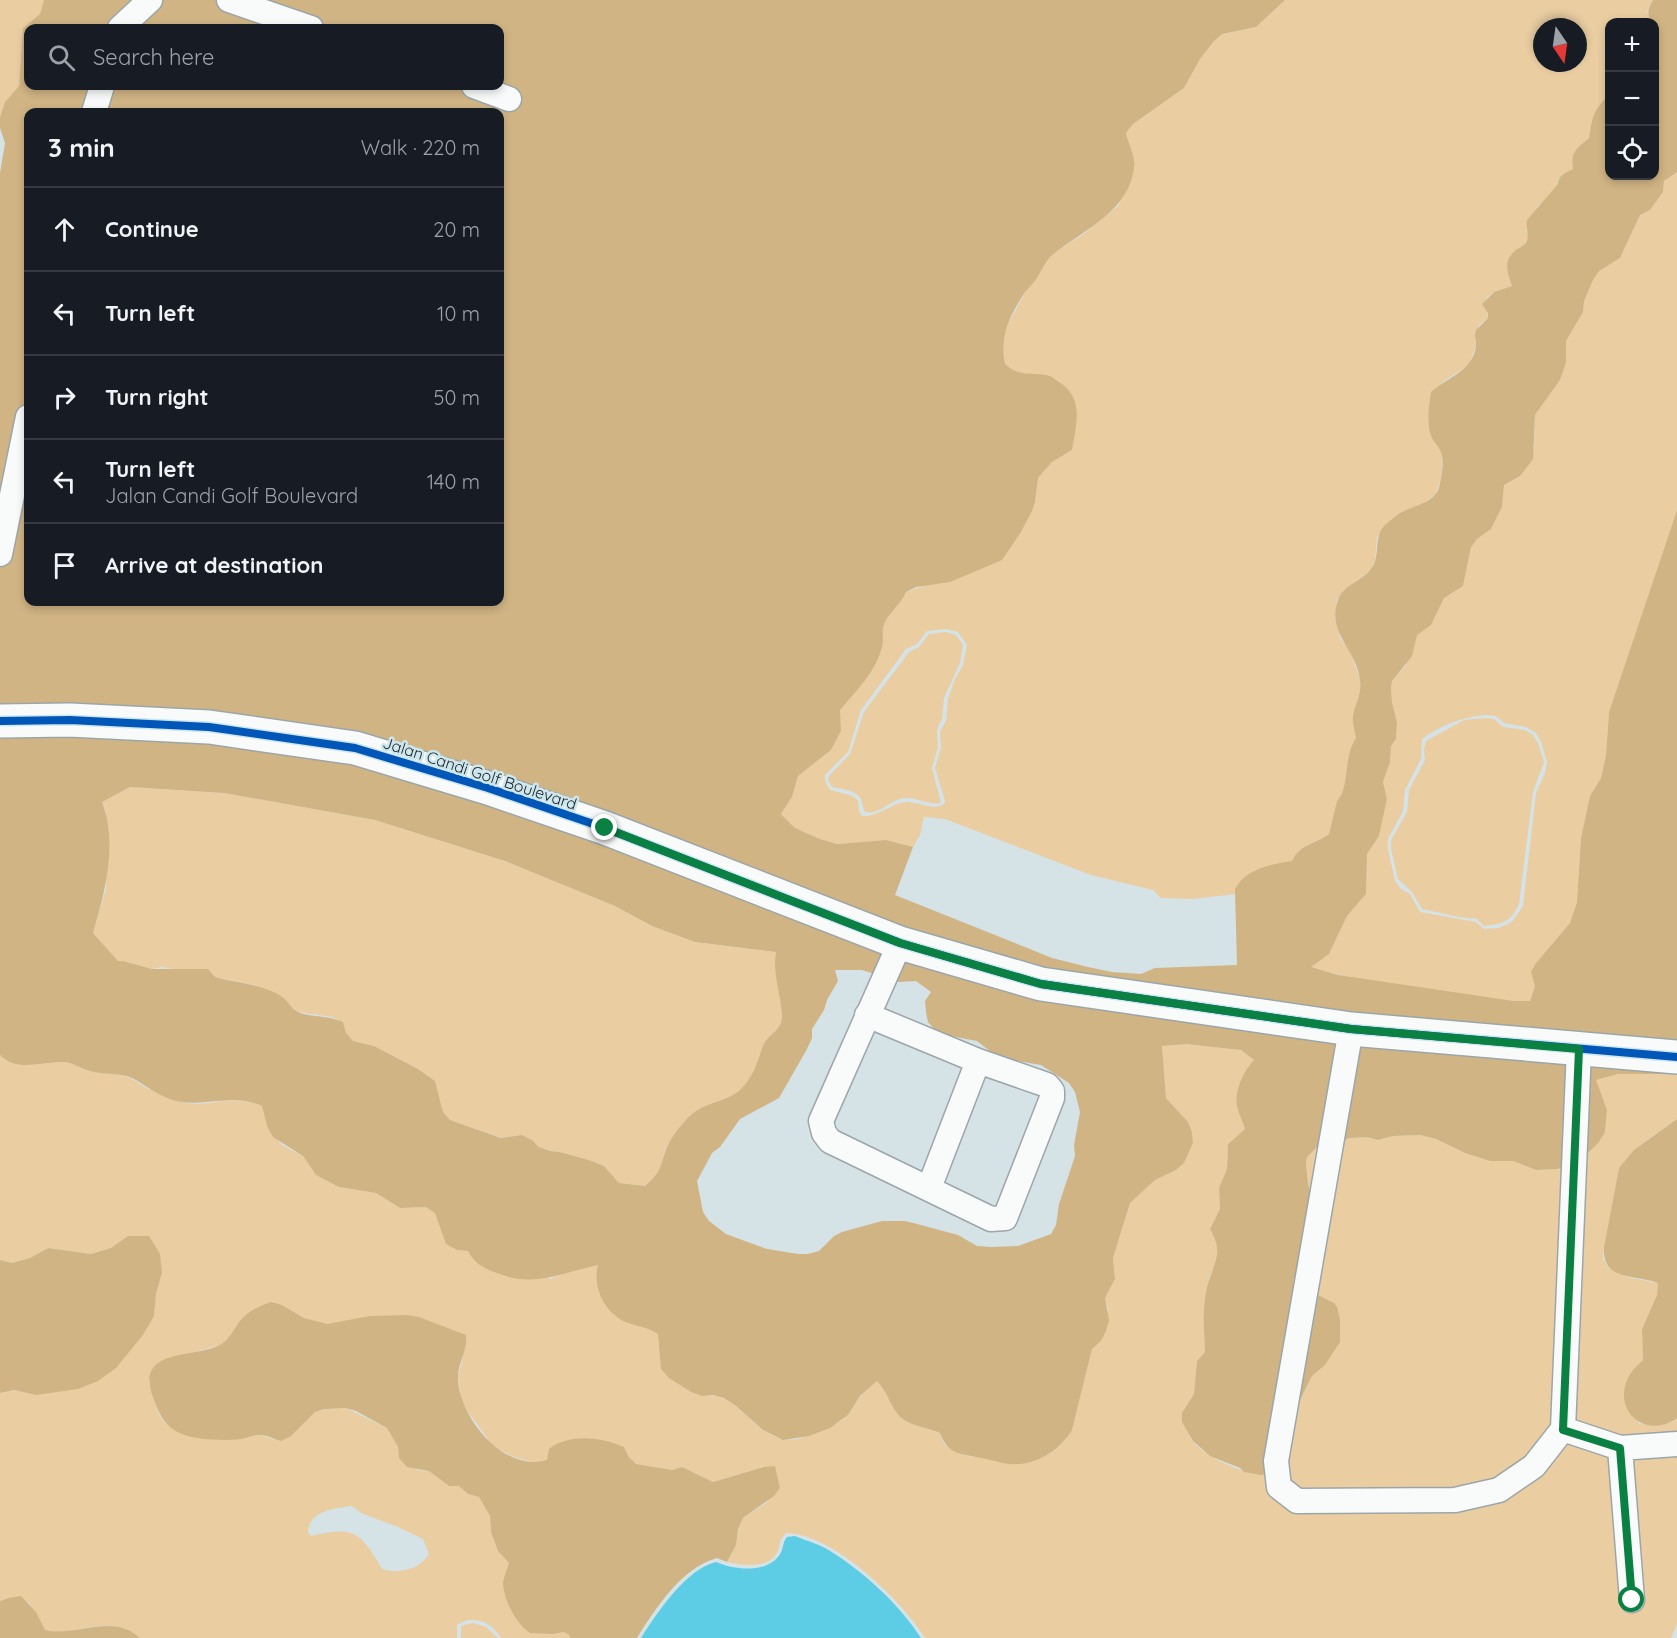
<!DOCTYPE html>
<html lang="en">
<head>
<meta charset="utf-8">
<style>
  :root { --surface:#171b24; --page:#242831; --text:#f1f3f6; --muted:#9ea1a6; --line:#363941 }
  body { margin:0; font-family:Quicksand,sans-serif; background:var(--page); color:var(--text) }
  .controls { position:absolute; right:18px; top:18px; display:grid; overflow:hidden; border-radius:12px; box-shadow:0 3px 9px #0003 }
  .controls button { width:54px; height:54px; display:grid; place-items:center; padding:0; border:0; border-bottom:2px solid var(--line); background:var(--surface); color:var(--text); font:30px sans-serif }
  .compass { position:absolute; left:1533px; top:18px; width:54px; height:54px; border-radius:50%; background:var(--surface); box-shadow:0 3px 9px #0003; rotate:167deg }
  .stop { position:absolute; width:18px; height:18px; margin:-14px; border:4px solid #0b8043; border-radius:50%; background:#fff }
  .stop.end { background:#0b8043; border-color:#fff; box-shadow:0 2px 6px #0008 }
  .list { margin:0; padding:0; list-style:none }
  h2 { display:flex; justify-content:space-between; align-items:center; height:78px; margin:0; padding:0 24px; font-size:26px }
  h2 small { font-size:20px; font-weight:400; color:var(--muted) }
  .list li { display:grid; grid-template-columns:39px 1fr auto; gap:18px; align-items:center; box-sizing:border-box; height:84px; padding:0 24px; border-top:2px solid var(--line) }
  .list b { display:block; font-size:22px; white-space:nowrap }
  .list p { margin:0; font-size:20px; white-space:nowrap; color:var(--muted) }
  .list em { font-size:20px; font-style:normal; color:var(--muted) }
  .icon { flex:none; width:33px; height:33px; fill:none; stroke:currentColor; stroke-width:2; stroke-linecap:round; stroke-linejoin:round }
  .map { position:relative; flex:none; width:1677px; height:1638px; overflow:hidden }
  .search { position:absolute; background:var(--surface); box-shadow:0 3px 9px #0003; left:24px; top:24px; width:480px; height:66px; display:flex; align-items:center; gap:15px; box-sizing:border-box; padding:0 21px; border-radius:12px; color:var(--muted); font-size:22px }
  .panel { position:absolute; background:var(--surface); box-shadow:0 3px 9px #0003; left:24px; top:108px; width:480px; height:498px; border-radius:12px }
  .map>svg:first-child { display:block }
  .green { fill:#eacea2; fill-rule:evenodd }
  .forest { fill:#d0b484; fill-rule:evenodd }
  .water { fill:#5dcce5 }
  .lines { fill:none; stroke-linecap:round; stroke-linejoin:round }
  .service-casing { stroke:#9ca6a9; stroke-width:27 }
  .minor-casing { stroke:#9ca6a9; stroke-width:36 }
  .service { stroke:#f9fbfb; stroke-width:24 }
  .minor { stroke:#f9fbfb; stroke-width:33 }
  .cycleway-casing { stroke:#cee6ed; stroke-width:11 }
  .cycleway { stroke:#0057b8; stroke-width:8 }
  .route { stroke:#0b8043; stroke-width:8 }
  .labels { text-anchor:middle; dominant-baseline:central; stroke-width:5; stroke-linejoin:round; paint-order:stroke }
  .street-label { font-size:16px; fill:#212a2c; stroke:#cee6ed }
</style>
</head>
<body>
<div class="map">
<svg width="1677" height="1638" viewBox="0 0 1677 1638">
  <rect width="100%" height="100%" fill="#d5e2e6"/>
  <!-- green -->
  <path class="green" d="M0,0H44L40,14L23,28L19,86L5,102L0,117Z
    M1285,0H1653L1647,11L1652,22H1610L1609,95C1592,112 1593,115 1589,138C1576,149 1570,152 1573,170L1558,179V184L1543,203L1538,206L1526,230L1529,236L1525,244L1520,247L1508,276L1512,286L1494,292L1486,298L1488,318L1479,325L1475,340L1476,345L1469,365L1444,381L1430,397L1431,436L1443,454L1441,478L1436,494L1419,507L1401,512L1377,537L1375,560L1371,570L1343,591L1337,600L1335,617L1340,638L1350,651L1360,679V698L1353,719L1356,738C1343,756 1350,788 1337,801L1329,834C1313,845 1301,843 1292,861C1276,864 1234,873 1236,894L1193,899L1161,898L1153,890L1091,875L945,819L924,817L920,835L913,847L886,840L837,844L820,839L795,828L781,814L792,797L798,776L831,750L841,731L839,710C856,691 876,672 882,647C884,640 882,634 883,628C886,614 901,605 906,592L929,584L1035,502L1038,478L1052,462L1072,450L1051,377L1014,372L1005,364L1002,353L1004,331L1027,289L1036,279L1046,261L1054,253L1085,233L1119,205L1133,156L1128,145L1126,133L1133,124L1184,88L1200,59L1214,41L1222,34L1256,27ZM1542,27H1578V63H1542ZM946,629L958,632L967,645L963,665L955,679L948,699L946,721L940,731L941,747L935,768L945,801L944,804C933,811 920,802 907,802C893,802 880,817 862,816L859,811L858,800L850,795L830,790L825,781V775L848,752L861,710L906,649L917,644L927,631Z
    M1677,172V510L1609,712L1606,755L1601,778L1590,796L1581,838L1577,902L1570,923L1536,963L1535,986L1530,1001H1514C1446,991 1376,987 1310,967L1329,954L1347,916L1366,894L1367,854L1379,836L1387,799L1383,782L1390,762L1391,746L1396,739L1397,723L1392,702L1391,688L1392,681L1405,666L1417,635L1431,624L1444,598L1463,586L1471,547L1477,539L1491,529L1502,507L1504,485L1520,476L1534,448L1535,415L1560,380L1566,363V341L1583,312L1584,301L1593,280L1599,270L1620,258L1640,215L1650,210L1663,192L1664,181ZM1486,715L1496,716L1504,723L1526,727L1536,733L1541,742L1547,762L1545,773L1536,793L1523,906L1512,922L1499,928L1484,929L1476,922L1420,912L1410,894L1401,889L1395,881L1388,849V839L1403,811L1405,790L1421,759L1422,739C1441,725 1462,717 1486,715Z
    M946,632L956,635L963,645L960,663L944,698L942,720L939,724L937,731L938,747L932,768L941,803C928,805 918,798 907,798C891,798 881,815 865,812C862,807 863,802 860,798C856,790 840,789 832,787L828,780L829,776L850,754L864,712L909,652L919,647L929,634Z
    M1485,718L1494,719L1503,727L1525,730L1533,735L1538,743L1544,762L1533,792L1519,904C1510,923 1504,923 1484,926L1477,919L1459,917L1422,909L1412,892L1398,879L1391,849V840L1407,812L1409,790L1425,760L1424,749L1426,741L1464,720Z
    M130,787L224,793L375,820L505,861L615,906L652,926L695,942L776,952C772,974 781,994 782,1016C782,1029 772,1032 765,1042C761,1048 760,1056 758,1063C754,1072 747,1083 740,1090C724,1104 703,1100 685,1121C680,1126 675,1133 671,1139C660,1159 665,1170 645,1186L619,1183L604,1166L592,1161L560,1152L550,1151L539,1147L532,1140L522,1135L502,1138L450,1120L443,1112L435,1081L418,1069L374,1046L353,1041L346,1033L343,1022L332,1017L298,1012L272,992L250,984L162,967L152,969L123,961L118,962L93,933L106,889V812L102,802Z
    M1186,1044L1241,1050L1254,1060L1237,1109L1242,1118L1245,1129L1228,1144L1227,1169L1219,1188L1220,1209L1210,1229L1215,1238L1218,1249L1217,1260L1209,1279L1205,1352L1197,1361L1194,1394L1182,1413C1185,1421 1188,1433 1192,1440C1203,1456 1242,1473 1260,1475L1293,1440L1297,1406L1312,1376L1325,1365L1297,1285L1293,1280L1298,1271L1317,1210L1308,1184L1306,1163L1307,1157L1318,1146L1351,1138L1367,1137L1378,1140L1393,1136L1420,1135L1436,1139L1465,1153L1490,1161H1513L1536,1170L1557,1169L1577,1164L1599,1142L1605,1132L1607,1110L1595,1080L1618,1074H1677V1119L1642,1144L1619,1168L1604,1247L1603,1259L1609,1268L1627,1277L1658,1283L1657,1295L1642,1329L1643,1360L1629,1376L1638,1423C1653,1426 1664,1428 1677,1418V1624L1671,1638H925C902,1600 832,1533 786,1533C778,1542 781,1542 778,1551C769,1570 742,1565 727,1562L736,1545L739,1524L743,1518L766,1503L780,1488L775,1467H764L713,1482L682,1467L672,1470L636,1464L629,1457L624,1447L536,1463L514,1457L494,1447L465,1408L461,1398L458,1377L463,1356L348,1321L327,1324L316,1322L304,1318L282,1305L251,1312L242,1319L229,1338L221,1345L167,1359L157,1365L149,1384L159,1414L165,1423L193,1437L228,1439L259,1435L281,1441L299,1428L315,1412L324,1409L346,1408L387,1428L398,1447L399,1458L418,1470L429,1471L449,1486H459L468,1494L479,1497L490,1516L491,1532L498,1551L509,1563L503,1580L509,1606L517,1620L553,1634L564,1632L569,1635L570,1638H501C493,1622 472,1614 457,1625V1638H140C111,1611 71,1638 47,1631C39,1626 35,1611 29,1603L9,1598L0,1601V1393L14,1390L36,1395L154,1316L156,1294L162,1273L128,1236L111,1248L91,1254L48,1248L30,1258L12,1263L0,1260V1055C17,1073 43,1061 65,1062C74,1063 79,1068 87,1070C99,1075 114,1072 127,1077C135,1079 140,1085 147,1088C158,1093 170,1099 181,1102C210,1109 229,1092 262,1106L267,1126L282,1145L303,1156L316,1175L339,1187L376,1193L400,1208L426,1207L435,1212L439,1223L457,1250L468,1251L550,1279L572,1270L598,1265L627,1322L650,1328L658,1334C660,1351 670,1371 681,1384C693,1400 712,1391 727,1400C750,1414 766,1444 797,1439C814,1435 833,1428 847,1416C852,1411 855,1403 860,1397C865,1391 871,1386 877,1381C888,1392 892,1412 904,1420C915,1427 929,1428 940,1433L944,1444C950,1448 958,1453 965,1455C972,1457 980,1457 988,1459C1024,1468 1051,1463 1072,1430L1092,1349L1101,1341L1108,1309L1105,1298L1115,1279L1113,1258L1130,1203L1155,1180L1176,1170L1184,1163L1193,1143L1192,1132L1188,1122L1166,1098L1162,1046ZM352,1506L363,1514L398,1527L423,1539L429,1554C419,1570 399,1574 382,1569C360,1531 354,1526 311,1536L308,1532C309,1511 335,1508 352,1506Z
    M473,1623L486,1627L498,1638H461V1626Z"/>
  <!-- forest -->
  <path class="forest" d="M44,0H1285L1256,27L1222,34L1214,41L1200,59L1184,88L1133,124L1126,133C1128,144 1136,157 1134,168C1129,210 1086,229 1056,252C1046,259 1043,268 1037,278C1034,283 1029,287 1025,292C1010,315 999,336 1005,364C1020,378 1032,371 1050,376C1054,378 1058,382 1062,384C1084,400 1076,426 1072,450L1052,462L1038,478L1035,502L1032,511L1021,532L1002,560L950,582L916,587L906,592C901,605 886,614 883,628C882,634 884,640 882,647C876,672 856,691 840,710L841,731L831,750L798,776L792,797L781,814L795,828L820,839L837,844L886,840L913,847L895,895L1052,958L1088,967L1112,972L1141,974L1155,968L1237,965L1235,889C1245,869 1272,864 1292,861C1301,843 1314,845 1329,834L1337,801C1350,788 1343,756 1356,738C1355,731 1352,723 1353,716C1355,703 1362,696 1360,680C1357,650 1326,633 1338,600C1343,585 1362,581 1371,569C1381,557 1373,539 1384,526C1389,522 1396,515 1402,512C1413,506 1434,503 1439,488C1441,479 1445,460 1441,452C1438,445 1432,441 1430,433C1427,420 1429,404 1431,392C1448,377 1475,370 1476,344C1476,339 1474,336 1476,330L1488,318V313L1482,304L1494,292L1512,286C1508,275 1503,262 1513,253C1516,249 1522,247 1525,244C1531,237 1525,228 1527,220L1558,184C1558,175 1566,173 1573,169C1570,152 1576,149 1589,138C1593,115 1592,112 1609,95L1610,176H1654V22H1652C1646,13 1648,9 1653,0H1677V172L1664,181L1663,192L1650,210L1640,215L1620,258L1599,271L1593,280L1584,301L1583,312L1566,341V363L1560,380L1535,415L1533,459L1520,476L1504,485L1502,507L1491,529L1477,539L1471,547L1463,586L1444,598L1431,625L1417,635L1412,656L1392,681L1391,688L1392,702L1397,723L1396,739L1391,746L1390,762L1383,782L1387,799L1379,836L1367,854L1366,894L1347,916L1329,954L1311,967L1338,975L1514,1001H1530L1535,986L1531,972L1536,963L1570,923L1577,902L1581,838L1590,796L1601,778L1606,755L1609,712L1677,510V1074H1618L1596,1080L1607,1110L1605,1132L1599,1142L1577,1164L1557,1169L1536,1170L1513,1161H1490L1465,1153L1436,1139L1420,1135L1393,1136L1378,1140L1367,1137L1351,1138L1318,1146L1307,1157L1306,1163L1308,1184L1317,1210L1298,1271L1293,1280L1298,1285L1334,1303L1337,1307L1340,1319V1342L1325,1365L1312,1376L1297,1406L1293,1440L1287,1453L1270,1474L1260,1475L1244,1472L1240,1468L1210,1456L1193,1441L1182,1422V1413L1194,1394L1197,1361L1205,1352C1205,1338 1203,1324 1204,1310C1205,1300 1206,1287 1210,1278C1217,1257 1222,1250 1210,1229L1220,1209L1219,1188L1227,1169L1228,1144L1245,1129C1243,1121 1238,1113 1237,1106C1234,1091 1244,1070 1254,1060L1241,1050L1186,1044L1162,1046L1166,1098L1188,1122L1192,1132L1193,1143L1184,1163L1176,1170L1155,1180L1130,1203L1113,1258L1115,1279L1105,1298L1109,1320L1106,1331L1101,1341L1092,1349L1072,1430C1058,1452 1036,1466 1009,1464C999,1463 990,1459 981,1458C960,1453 949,1456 940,1433C929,1428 915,1427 904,1420C892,1412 888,1392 877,1381L860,1396L848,1415L830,1428L809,1436L783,1440L763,1430L736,1406L724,1398L713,1395L702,1396L691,1392L669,1378L661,1369L658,1334C648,1327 639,1327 628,1323C605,1314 592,1288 598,1265C560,1273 535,1288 497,1273C483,1268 475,1264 468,1251L457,1250L446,1244L435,1213L426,1207L400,1208L376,1193L339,1187L316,1175L303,1156L273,1137L267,1126L262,1106C233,1093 210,1106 181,1102C163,1099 151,1089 136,1080C121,1071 102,1076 87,1070C79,1068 74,1063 65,1062C43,1061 17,1073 0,1055V173L5,143L0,128V117L5,102L19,86L23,28L40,14ZM28,28H500V86H28ZM28,112H500V602H28ZM130,787L224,793L375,820L505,861L615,906L652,926L695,942L776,952C772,974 781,994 782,1016C782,1029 772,1032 765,1042C761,1048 760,1056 757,1063C754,1072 747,1083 740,1090C724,1104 703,1100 685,1121C680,1126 675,1133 671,1139C660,1159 665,1170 645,1186L619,1183L604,1166L592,1161L560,1152L550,1151L539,1147L532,1140L522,1135L501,1138L450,1120L443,1112L435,1081L418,1069L374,1046L353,1041L346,1033L343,1022C328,1015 312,1018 298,1012C290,1008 288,1000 281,996C262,984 236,983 215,977L208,969H152L123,961H118L93,933C105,892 118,844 102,802ZM835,970H862L899,982L916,981L931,992L925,1001L926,1012L928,1022L935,1030L945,1035L977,1041L995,1055L1005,1059L1041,1065L1069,1083L1075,1092L1080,1112L1074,1145L1075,1156L1059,1204L1056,1225L1051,1234L1018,1246L991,1247L977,1246L958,1235L917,1224L905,1221H882L842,1232L834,1236L819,1251L808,1254H798L767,1249L726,1234L709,1221L703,1212L697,1181L712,1153L720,1147L740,1119L779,1098L807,1049L812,1038V1029L824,1010L827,1000L838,981Z
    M1677,1119V1418C1647,1440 1612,1412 1628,1378C1631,1371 1638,1365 1643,1360L1642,1329L1657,1295L1658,1283C1635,1274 1602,1282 1604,1247L1619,1168L1634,1150Z
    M128,1236H149L160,1254L162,1273L156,1294L154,1316L143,1335L116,1368L98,1381L78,1389L36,1395L14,1390L0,1393V1260L12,1263L30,1258L48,1248L91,1254L111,1248Z
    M271,1302L282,1305L304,1318L327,1324L370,1316L407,1315L419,1317L466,1335C468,1351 457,1363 458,1380C460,1418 504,1473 547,1460L549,1449C569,1433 602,1437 624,1447L629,1457L636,1464L672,1470L682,1467L713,1482L764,1467L775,1466L780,1488L774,1496L743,1518L738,1529L736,1545L727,1562L717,1558C681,1568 656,1608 637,1638H570L569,1635L564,1632L553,1634L530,1633C516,1624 503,1599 503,1582C504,1576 507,1569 509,1563L498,1551L491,1532L490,1516L479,1497L468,1494L459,1486H449L429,1471L407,1467L399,1458L398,1447L387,1428L356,1411L346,1408L324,1409L315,1412L291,1436L281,1441C274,1439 267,1435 259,1435C253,1435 247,1438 241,1439C227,1441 195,1440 182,1434C166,1428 160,1416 154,1400C133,1347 192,1359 220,1345C229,1340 234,1329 240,1321C248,1311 260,1306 271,1302Z
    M21,1596L36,1612L45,1630C76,1638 112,1612 140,1638H0V1601L9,1598Z"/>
  <!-- water -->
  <path class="water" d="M795,1536C806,1541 820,1544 830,1551C864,1572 899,1604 921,1638H641C657,1613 686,1569 716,1562C734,1570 768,1574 780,1554C784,1548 782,1543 787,1537Z"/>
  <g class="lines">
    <defs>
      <path id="service" d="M229,0L311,28
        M120,28L150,0
        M474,86L509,99
        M94,112L102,86
        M0,554L28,417
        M867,1015L978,1061L1047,1085L1052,1091V1098L1005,1218L991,1219L830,1141L824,1133L821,1121L900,943
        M1351,1029L1276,1461L1279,1487L1297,1501L1455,1500L1499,1490L1534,1466L1563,1429L1579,1049
        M929,1188L978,1061
        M1563,1429L1620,1448L1677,1444
        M1620,1448L1632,1600"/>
      <path id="minor" d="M0,721L70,720L209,727L355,748L488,788L605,828L900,943L1041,984L1351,1029L1677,1057"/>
    </defs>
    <!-- service casing -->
    <use href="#service" class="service-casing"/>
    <!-- minor casing -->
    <use href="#minor" class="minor-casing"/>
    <!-- service -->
    <use href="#service" class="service"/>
    <!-- minor -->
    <use href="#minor" class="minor"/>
    <defs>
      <path id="cycleway" d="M0,721L70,720L209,727L355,748L488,788L605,828L900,943L1041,984L1351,1029L1677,1057"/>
    </defs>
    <!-- cycleway casing -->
    <use href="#cycleway" class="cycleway-casing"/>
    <!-- cycleway -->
    <use href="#cycleway" class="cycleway"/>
  </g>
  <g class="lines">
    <!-- route -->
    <path class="route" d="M605,828L900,943L1041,984L1351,1029L1579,1049L1563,1430L1620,1448L1632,1600"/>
  </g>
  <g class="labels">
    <!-- street labels -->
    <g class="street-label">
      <text transform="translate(480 773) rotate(18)">Jalan Candi Golf Boulevard</text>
    </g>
  </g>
</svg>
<div class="controls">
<button>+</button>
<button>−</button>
<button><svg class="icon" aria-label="locate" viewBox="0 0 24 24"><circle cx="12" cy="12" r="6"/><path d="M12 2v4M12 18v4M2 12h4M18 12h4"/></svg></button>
</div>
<svg class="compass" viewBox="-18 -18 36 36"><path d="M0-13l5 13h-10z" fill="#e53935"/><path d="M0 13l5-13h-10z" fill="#9ea1a6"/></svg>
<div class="stop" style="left:1632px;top:1600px"></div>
<div class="stop end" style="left:605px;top:828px"></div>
<div class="search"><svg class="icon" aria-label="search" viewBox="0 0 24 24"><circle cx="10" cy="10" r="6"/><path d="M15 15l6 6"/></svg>Search here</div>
<section class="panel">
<h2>3 min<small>Walk · 220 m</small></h2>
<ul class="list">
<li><svg class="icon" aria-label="ahead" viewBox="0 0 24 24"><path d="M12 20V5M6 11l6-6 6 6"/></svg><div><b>Continue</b></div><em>20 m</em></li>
<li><svg class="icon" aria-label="left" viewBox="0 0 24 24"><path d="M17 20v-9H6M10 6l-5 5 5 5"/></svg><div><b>Turn left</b></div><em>10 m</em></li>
<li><svg class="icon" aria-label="right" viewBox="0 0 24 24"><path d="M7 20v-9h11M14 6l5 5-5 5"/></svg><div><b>Turn right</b></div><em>50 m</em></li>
<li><svg class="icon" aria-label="left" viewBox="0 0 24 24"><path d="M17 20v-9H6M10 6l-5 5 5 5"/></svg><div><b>Turn left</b><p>Jalan Candi Golf Boulevard</p></div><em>140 m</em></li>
<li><svg class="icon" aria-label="arrive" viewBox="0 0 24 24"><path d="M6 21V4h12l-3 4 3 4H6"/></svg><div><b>Arrive at destination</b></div></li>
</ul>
</section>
</div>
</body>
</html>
